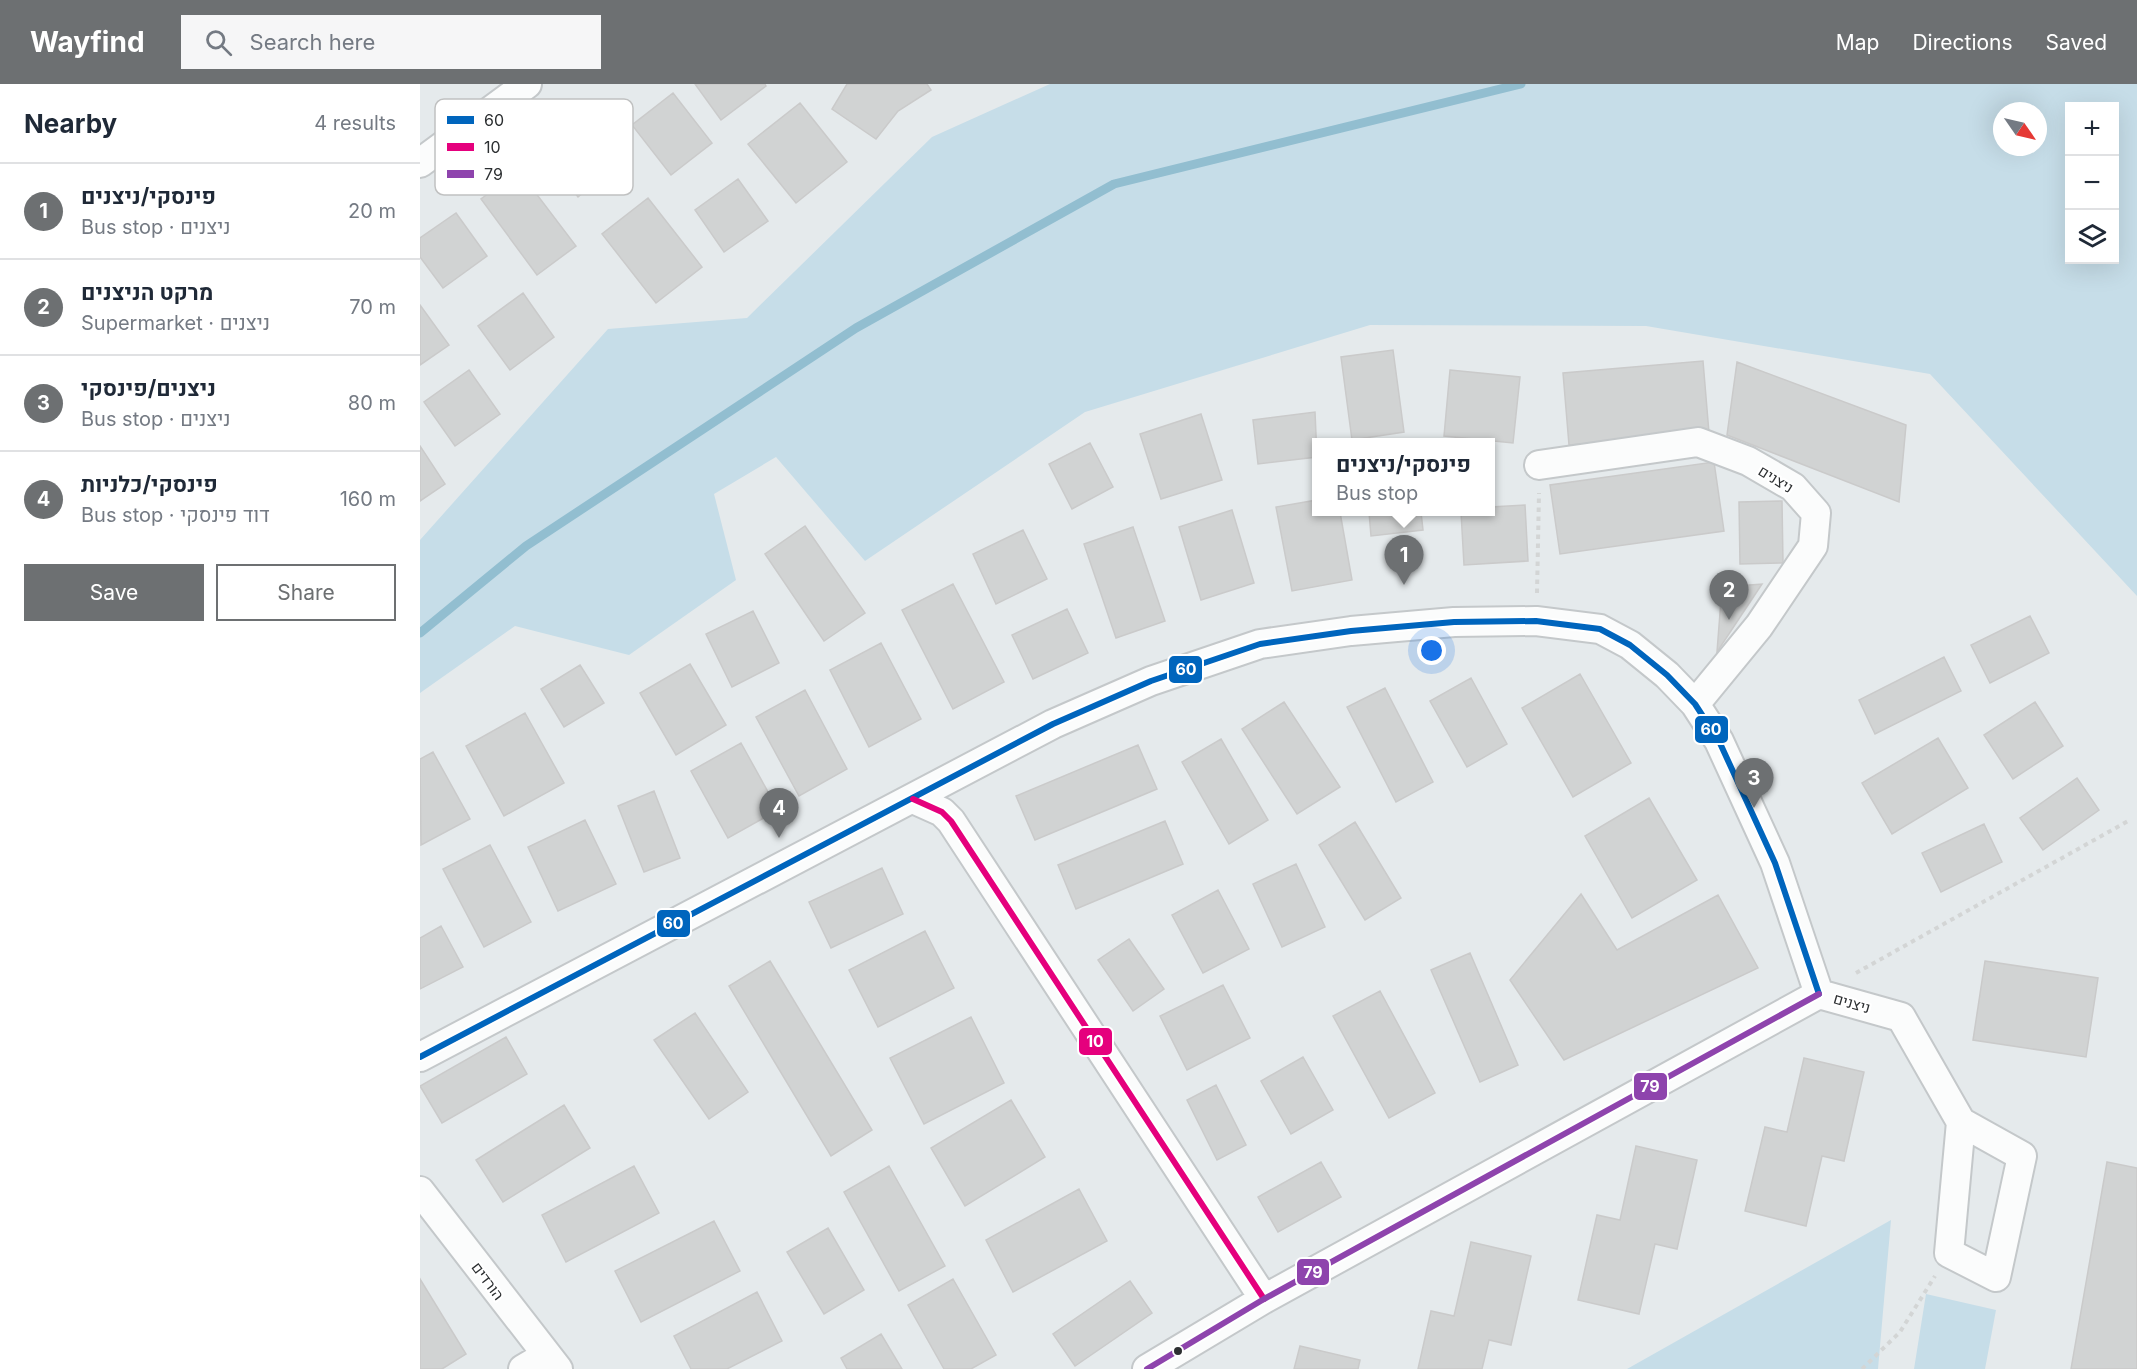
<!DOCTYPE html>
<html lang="en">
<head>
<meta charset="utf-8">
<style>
  :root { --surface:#fff; --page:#f6f6f7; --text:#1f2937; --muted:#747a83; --line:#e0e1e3; --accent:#6d7072 }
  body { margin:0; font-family:Inter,Heebo,sans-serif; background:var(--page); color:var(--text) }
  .controls { position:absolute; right:18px; top:18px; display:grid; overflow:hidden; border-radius:0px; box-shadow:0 6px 24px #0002 }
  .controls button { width:54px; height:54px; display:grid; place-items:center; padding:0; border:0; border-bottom:2px solid var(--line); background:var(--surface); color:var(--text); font:30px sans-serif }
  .compass { position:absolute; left:1573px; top:18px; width:54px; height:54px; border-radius:50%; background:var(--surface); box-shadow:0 6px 24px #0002; rotate:124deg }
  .you { position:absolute; left:1012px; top:567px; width:21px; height:21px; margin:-15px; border:4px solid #fff; border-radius:50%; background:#1a73e8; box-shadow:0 0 0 9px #1a73e833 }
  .badge { display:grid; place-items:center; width:39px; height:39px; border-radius:50%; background:var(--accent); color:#fff; font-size:20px; font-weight:700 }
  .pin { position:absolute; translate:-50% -50px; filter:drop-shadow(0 2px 3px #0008) }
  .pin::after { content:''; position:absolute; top:32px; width:21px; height:18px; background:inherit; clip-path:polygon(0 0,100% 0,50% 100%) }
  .popup { position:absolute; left:892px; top:354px; width:183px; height:78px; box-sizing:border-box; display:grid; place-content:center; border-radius:0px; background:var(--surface); filter:drop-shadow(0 2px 4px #0005); font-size:20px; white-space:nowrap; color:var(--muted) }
  .popup b { font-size:22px; color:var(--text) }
  .popup::after { content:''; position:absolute; left:50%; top:100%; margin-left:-12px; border:12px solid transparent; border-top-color:var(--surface) }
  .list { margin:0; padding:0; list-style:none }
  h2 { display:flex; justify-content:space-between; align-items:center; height:78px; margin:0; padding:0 24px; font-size:26px }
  h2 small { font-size:20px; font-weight:400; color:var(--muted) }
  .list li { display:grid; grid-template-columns:39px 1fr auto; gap:18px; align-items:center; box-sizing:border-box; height:96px; padding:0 24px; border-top:2px solid var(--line) }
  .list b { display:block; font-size:22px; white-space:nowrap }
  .list p { margin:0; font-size:20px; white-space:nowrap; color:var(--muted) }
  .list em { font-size:20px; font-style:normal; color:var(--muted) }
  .actions { display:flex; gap:12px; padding:18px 24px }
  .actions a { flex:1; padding:14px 0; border:2px solid var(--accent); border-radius:0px; text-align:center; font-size:21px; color:var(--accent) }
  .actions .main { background:var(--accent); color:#fff }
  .icon { flex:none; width:33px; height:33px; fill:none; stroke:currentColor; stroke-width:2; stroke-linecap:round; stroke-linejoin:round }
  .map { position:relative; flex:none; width:1717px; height:1285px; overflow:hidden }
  header { display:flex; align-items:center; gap:36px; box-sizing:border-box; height:84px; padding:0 30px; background:var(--accent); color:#fff }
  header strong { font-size:28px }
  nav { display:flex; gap:33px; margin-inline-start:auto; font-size:21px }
  .search { width:420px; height:54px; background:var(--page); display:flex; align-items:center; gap:15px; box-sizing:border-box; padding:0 21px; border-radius:0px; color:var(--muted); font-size:22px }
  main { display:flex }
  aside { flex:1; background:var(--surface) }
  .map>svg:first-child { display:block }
  .green { fill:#c6dde8; fill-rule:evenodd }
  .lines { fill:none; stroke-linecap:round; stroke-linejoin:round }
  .stream { stroke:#92bed0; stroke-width:9 }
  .building { fill:#d1d3d3; stroke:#cacaca; stroke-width:1.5 }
  .minor-casing { stroke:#c4c8ca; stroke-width:32 }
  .path { stroke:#d3d5d5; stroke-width:4; stroke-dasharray:4.5 4.5; stroke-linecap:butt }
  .minor { stroke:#fbfcfc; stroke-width:28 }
  .bus-1-casing { stroke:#fff; stroke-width:10 }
  .bus-2-casing { stroke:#fff; stroke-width:10 }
  .bus-3-casing { stroke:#fff; stroke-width:10 }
  .bus-1 { stroke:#0065bd; stroke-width:6 }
  .bus-2 { stroke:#e5007d; stroke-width:6 }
  .bus-3 { stroke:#8e44ad; stroke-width:6 }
  .bus-dot { fill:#2c2f31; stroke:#fff; stroke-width:2 }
  .labels { text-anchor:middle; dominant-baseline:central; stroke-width:4.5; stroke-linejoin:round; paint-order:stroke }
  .street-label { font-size:15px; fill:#2c2f31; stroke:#fff }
  .key { fill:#fff; stroke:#c0c1c1; stroke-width:1.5 }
  .key-label { font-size:16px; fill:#2c2f31 }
  .line-badge { stroke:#fff; stroke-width:2 }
  .badge-label { font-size:16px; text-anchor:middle; font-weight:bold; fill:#fff }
</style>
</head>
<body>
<header>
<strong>Wayfind</strong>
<div class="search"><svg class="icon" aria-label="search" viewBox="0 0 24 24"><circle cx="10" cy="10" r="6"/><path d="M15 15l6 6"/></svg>Search here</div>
<nav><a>Map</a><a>Directions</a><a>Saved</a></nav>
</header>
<main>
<aside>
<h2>Nearby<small>4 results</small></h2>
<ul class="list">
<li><span class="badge">1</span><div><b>פינסקי/ניצנים</b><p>Bus stop · ניצנים</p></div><em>20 m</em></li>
<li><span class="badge">2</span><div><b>מרקט הניצנים</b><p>Supermarket · ניצנים</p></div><em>70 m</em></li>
<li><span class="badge">3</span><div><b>ניצנים/פינסקי</b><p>Bus stop · ניצנים</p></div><em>80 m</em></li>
<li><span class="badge">4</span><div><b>פינסקי/כלניות</b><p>Bus stop · דוד פינסקי</p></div><em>160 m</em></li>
</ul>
<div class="actions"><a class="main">Save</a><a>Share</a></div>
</aside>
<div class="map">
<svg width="1717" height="1285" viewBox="0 0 1717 1285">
  <rect width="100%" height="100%" fill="#e5eaec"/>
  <!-- green -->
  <path class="green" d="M630,0H1717V512L1510,290L1226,242L950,241L665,328L445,477L356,373L294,410L316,496L209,571L95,542L0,609V456L188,245L327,234L512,53ZM1650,22H1694V176H1650ZM1582,27H1618V63H1582Z
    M1471,1136L1458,1285H1207Z
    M1506,1210L1576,1226L1565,1285H1494Z"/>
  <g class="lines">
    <!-- stream -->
    <path class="stream" d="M0,549L106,462L436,244L694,100L1101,0"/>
  </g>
  <!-- building -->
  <path class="building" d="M275,0H345L346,2L301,36Z
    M427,0H507L511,6L478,27L456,55L412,25Z
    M253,9L292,59L251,91L212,41Z
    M380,19L427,78L376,119L328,60Z
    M165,29L203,75L158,113L121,66Z
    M99,87L156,162L117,191L61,115Z
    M318,95L348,137L304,168L275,126Z
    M228,114L282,183L236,219L182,150Z
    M36,129L67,172L23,204L0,173V154Z
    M103,209L134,253L90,286L58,242Z
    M0,221L29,261L0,281Z
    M973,266L984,348L932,356L921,273Z
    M1283,277L1289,349L1149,361L1143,289Z
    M1317,278L1486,341L1479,418L1307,351Z
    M49,286L80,330L35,362L4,318Z
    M1030,286L1100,293L1093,359L1024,352Z
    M895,328L897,373L838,380L833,336Z
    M781,330L802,396L741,415L720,350Z
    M670,359L693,403L652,425L629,380Z
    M0,362L25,400L0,417Z
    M1294,378L1304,447L1140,470L1130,401Z
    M897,416V428H920L932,496L872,507L856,423Z
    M1362,417L1363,479L1320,480L1319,418Z
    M1105,421L1108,477L1044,481L1041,428H1071V423Z
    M812,426L834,499L781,516L759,443Z
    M949,428H1001L1003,446L951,452Z
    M385,442L445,529L404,557L345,470Z
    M713,443L745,537L696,554L664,460Z
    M603,446L627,495L576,520L553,470Z
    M533,500L584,598L533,625L482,526Z
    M1342,500L1297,568L1302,503Z
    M647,525L668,569L613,595L592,551Z
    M333,527L359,579L312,603L286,550Z
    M1610,532L1629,569L1570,599L1551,561Z
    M461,559L501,635L449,663L410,586Z
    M1524,573L1541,607L1455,650L1439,616Z
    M270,580L306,641L256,671L220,609Z
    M160,581L184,619L144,643L121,605Z
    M1160,590L1211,679L1153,713L1102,624Z
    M1051,594L1087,660L1047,683L1010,617Z
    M965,604L1013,698L976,718L927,623Z
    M385,606L427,685L379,712L336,633Z
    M864,618L920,703L877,730L822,645Z
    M1615,618L1643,662L1593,695L1564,651Z
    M105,629L144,699L84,732L46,662Z
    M1518,654L1548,704L1472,750L1442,699Z
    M801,655L848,736L809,760L762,678Z
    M321,659L358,726L308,754L271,687Z
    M718,661L737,705L615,756L596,712Z
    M13,668L50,735L1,761L0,675Z
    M1657,694L1679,726L1623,766L1600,734Z
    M234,707L260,774L224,788L198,722Z
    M1229,714L1277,796L1212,834L1165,752Z
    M165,736L196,800L138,827L108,763Z
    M745,737L763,780L656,825L638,781Z
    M935,738L981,814L945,836L899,761Z
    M1564,740L1582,778L1521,808L1502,769Z
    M70,761L111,838L64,863L23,785Z
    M876,780L905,843L862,863L833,800Z
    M462,784L483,830L411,864L389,818Z
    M798,806L829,865L783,889L752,831Z
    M1161,810L1197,866L1298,811L1338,884L1144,976L1090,896Z
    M21,842L43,883L0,905V854Z
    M505,847L534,904L458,943L429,886Z
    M709,855L744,905L713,927L678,876Z
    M1050,869L1098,981L1060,998L1011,886Z
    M350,877L452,1046L411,1072L309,902Z
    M1565,877L1678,894L1666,973L1553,956Z
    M803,901L830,954L767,986L740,932Z
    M960,907L1015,1009L969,1034L913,932Z
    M275,929L328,1008L289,1035L234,956Z
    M551,933L584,999L504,1040L470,974Z
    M86,953L107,990L22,1039L0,1002Z
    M883,973L913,1026L871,1050L841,997Z
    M1384,974L1444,988L1424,1077L1402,1072L1386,1142L1325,1127L1345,1043L1367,1048Z
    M796,1001L826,1061L797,1076L767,1016Z
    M591,1016L625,1073L545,1122L511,1064Z
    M144,1021L170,1064L83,1118L56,1076Z
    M1216,1062L1277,1076L1257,1165L1235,1160L1219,1230L1158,1216L1177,1131L1200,1136Z
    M901,1078L921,1113L858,1148L838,1113Z
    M1687,1078L1717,1084V1285H1651Z
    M214,1082L239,1129L146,1178L122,1131Z
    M469,1082L525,1182L479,1207L424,1108Z
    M659,1105L687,1157L593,1208L566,1156Z
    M294,1137L320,1187L221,1238L195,1187Z
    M408,1144L444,1206L404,1230L367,1168Z
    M1051,1158L1111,1172L1091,1261L1069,1256L1062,1285H998L1011,1227L1034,1232Z
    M0,1195L46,1270L22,1285H0Z
    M533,1195L576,1271L551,1285H524L488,1221Z
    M710,1197L732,1229L655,1282L633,1250Z
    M337,1208L362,1257L307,1285H271L254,1252Z
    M461,1250L482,1285H427L421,1274Z
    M880,1262L940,1276L938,1285H874Z"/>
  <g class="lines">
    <defs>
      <path id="minor" d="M0,79L107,0
        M1119,381L1278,358L1328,377L1373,403L1396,429L1393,462L1339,542L1275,620
        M493,715L522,728L531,737L844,1215
        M1399,910L1481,933L1541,1038L1602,1072L1576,1193L1529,1169L1541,1038
        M0,973L633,640L731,597L840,560L931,547L1034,538L1116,537L1180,545L1210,561L1247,591L1275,620L1299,657L1355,779L1399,910
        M0,1107L138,1285
        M103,1285L125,1272
        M727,1285L844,1215L1399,910"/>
    </defs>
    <!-- minor casing -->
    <use href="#minor" class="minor-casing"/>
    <!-- path -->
    <path class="path" d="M1117,509L1119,409
      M1436,889L1710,736
      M1442,1285L1480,1248L1515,1192"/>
    <!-- minor -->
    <use href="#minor" class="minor"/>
    <defs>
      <path id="bus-1" d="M0,973L633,640L731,597L840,560L931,547L1034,538L1116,537L1180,545L1210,561L1247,591L1275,620L1299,657L1355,779L1399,910"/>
      <path id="bus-2" d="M493,715L522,728L531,737L844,1215"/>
      <path id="bus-3" d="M727,1285L844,1215L1399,910"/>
    </defs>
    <!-- bus-1 casing -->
    <use href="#bus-1" class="bus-1-casing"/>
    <!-- bus-2 casing -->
    <use href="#bus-2" class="bus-2-casing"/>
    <!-- bus-3 casing -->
    <use href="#bus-3" class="bus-3-casing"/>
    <!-- bus-1 -->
    <use href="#bus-1" class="bus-1"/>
    <!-- bus-2 -->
    <use href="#bus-2" class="bus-2"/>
    <!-- bus-3 -->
    <use href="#bus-3" class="bus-3"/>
  </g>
  <!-- markers -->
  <circle class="bus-dot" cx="758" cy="1267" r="5"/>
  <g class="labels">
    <!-- street labels -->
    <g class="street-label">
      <text transform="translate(1356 395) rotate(32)">ניצנים</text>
      <text transform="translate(1432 919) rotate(16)">ניצנים</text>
      <text transform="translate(68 1197) rotate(53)">הורדים</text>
    </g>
  </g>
  <!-- legend -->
  <rect x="15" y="15" width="198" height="96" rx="9" class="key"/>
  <rect x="27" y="32" width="27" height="8" fill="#0065bd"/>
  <rect x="27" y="59" width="27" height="8" fill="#e5007d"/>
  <rect x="27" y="86" width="27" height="8" fill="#8e44ad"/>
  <g class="key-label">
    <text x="64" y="42">60</text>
    <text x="64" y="69">10</text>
    <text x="64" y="96">79</text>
  </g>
  <g class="line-badge">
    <rect x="748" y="571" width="35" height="29" rx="6" fill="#0065bd"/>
    <rect x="1274" y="631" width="35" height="29" rx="6" fill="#0065bd"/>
    <rect x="236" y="825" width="35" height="29" rx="6" fill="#0065bd"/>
    <rect x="658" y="943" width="35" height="29" rx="6" fill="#e5007d"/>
    <rect x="1213" y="988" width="35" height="29" rx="6" fill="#8e44ad"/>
    <rect x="876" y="1174" width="34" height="28" rx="6" fill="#8e44ad"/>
  </g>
  <g class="badge-label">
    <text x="766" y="591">60</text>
    <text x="1291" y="651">60</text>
    <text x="253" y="845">60</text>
    <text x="675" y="963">10</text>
    <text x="1230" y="1008">79</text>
    <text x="893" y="1194">79</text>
  </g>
</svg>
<div class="controls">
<button>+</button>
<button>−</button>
<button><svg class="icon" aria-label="layers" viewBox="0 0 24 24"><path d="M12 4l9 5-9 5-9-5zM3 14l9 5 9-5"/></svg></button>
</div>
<svg class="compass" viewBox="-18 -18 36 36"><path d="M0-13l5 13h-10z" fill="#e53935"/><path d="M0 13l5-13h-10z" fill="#747a83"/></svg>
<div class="you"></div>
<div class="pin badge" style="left:984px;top:501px">1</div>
<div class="popup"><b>פינסקי/ניצנים</b>Bus stop</div>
<div class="pin badge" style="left:1309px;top:536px">2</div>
<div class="pin badge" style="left:1334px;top:724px">3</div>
<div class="pin badge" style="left:359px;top:754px">4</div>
</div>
</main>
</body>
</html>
